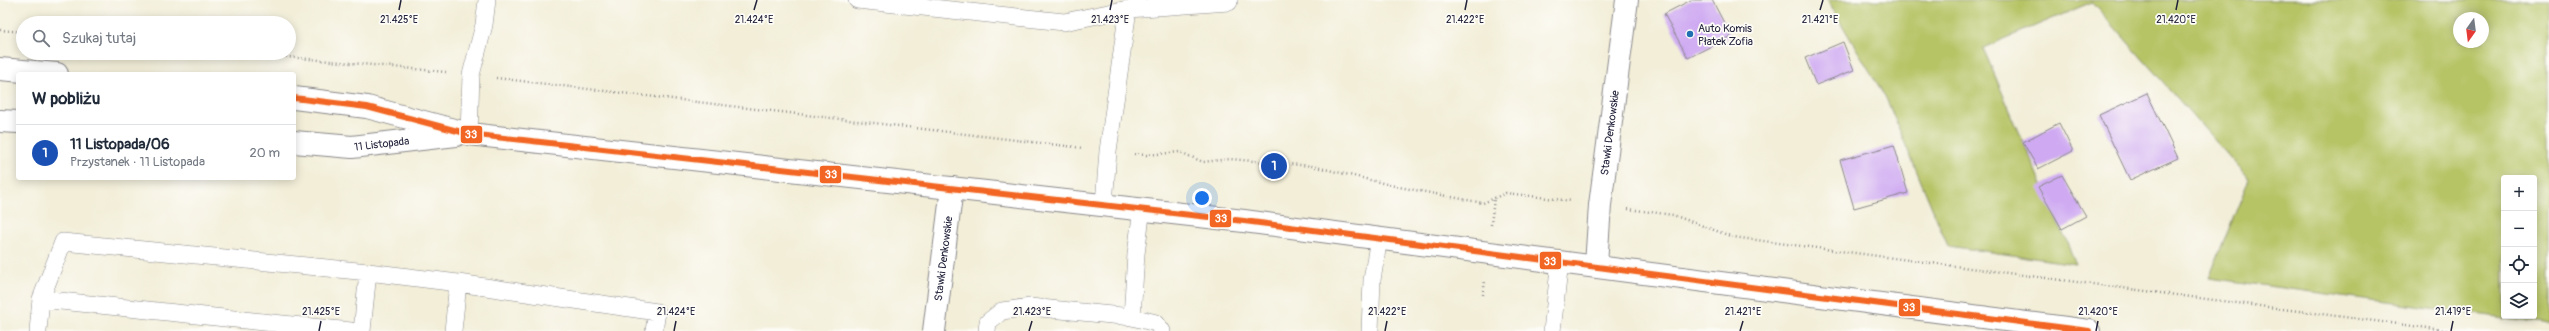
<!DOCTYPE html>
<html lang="pl">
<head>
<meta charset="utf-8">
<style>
  :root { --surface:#fff; --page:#f6f6f7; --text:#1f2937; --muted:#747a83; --line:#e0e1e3; --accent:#1f6fb2 }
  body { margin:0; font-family:Pangolin,sans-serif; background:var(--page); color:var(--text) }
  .controls { position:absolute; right:12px; bottom:12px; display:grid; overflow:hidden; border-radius:4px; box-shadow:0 2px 10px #0003 }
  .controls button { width:36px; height:36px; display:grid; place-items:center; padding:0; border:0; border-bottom:1px solid var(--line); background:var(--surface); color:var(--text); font:20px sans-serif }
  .compass { position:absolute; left:2453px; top:12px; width:36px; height:36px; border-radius:50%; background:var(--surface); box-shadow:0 2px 10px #0003; rotate:194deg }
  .you { position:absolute; left:1202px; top:198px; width:14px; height:14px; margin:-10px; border:3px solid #fff; border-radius:50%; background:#1a73e8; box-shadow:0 0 0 6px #1a73e833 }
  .badge { display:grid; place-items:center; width:26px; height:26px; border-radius:50%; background:var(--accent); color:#fff; font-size:13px; font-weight:700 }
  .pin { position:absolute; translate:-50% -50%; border:2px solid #fff; box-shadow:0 1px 4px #0006 }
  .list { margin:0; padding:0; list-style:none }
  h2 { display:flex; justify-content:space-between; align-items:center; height:52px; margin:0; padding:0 16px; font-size:17px }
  h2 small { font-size:13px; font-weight:400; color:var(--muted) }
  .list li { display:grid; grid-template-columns:26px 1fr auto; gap:12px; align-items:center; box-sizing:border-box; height:56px; padding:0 16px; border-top:1px solid var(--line) }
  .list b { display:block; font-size:15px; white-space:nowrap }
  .list p { margin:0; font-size:13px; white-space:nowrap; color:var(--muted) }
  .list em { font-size:13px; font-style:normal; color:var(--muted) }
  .icon { flex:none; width:22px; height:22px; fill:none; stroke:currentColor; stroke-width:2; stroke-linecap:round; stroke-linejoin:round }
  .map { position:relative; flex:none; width:2549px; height:331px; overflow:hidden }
  .search { position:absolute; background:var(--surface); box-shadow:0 2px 10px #0003; left:16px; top:16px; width:280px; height:44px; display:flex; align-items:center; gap:10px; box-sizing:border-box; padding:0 14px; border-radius:22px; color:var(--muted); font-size:15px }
  .panel { position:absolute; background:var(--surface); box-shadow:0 2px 10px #0003; left:16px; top:72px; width:280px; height:108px; border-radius:4px }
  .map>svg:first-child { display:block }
  .green { fill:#b7c466; stroke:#6c7350; fill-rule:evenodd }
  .building { fill:#cfaaf2 }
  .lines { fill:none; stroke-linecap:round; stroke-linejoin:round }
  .service-casing { stroke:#8a888a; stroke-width:18 }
  .minor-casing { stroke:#8a888a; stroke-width:24 }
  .tertiary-casing { stroke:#8a888a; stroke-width:24 }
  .path { stroke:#8a888a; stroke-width:2.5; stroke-dasharray:1 3; stroke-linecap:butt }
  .service { stroke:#fff; stroke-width:17 }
  .minor { stroke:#fff; stroke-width:22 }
  .tertiary { stroke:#fff; stroke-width:22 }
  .bus-1-casing { stroke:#fdfcf7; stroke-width:9 }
  .bus-1 { stroke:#f26522; stroke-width:6 }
  .ticks { fill:none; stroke:#22223b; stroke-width:1.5 }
  .poi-dot { fill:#1f6fb2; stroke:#fdfcf7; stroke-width:1.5 }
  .labels { text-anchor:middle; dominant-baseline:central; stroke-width:3.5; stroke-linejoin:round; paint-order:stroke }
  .poi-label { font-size:11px; fill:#22223b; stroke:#fdfcf7; text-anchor:start }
  .street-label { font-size:11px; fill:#22223b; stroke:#fdfcf7 }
  .ticks-label { font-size:10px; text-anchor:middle; fill:#22223b; stroke:#fdfcf7; stroke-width:3.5; stroke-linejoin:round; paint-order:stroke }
  .line-badge { stroke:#fdfcf7; stroke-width:1.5 }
  .badge-label { font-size:11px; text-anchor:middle; font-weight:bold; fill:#fff }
</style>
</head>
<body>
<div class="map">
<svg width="2549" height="331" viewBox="0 0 2549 331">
  <rect width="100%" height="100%" fill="#fdfcf7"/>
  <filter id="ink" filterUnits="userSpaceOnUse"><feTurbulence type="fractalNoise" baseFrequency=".025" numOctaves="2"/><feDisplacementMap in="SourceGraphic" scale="8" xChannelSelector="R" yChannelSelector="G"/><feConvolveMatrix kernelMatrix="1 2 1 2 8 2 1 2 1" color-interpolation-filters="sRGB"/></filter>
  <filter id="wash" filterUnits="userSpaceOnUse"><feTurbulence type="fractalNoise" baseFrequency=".012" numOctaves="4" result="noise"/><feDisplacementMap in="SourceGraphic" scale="16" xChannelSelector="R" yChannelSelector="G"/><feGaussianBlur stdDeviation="0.9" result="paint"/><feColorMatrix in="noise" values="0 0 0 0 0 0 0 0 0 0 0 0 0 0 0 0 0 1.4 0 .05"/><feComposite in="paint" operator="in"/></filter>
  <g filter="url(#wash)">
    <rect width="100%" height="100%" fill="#f2eed8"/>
    <!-- green -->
    <path class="green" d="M1827,0H2549V324L2209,278L2249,179L2092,2L1983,48L2076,264L1948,246L1886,98ZM2459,18H2483V42H2459ZM2504,178H2534V316H2504Z"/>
    <g id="blocks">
      <!-- building -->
      <path class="building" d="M1691,0H1712L1731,36L1688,58L1664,14Z
        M1843,42L1854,70L1816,85L1805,58Z
        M2147,93L2178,158L2130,180L2099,115Z
        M2059,123L2073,151L2038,169L2023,142Z
        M1894,145L1908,193L1854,208L1840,160Z
        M2062,175L2086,216L2062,229L2038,187Z"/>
    </g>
  </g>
  <g filter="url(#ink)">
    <use href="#blocks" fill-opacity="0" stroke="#8a888a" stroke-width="1"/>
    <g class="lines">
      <defs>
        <path id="service" d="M857,0L1064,22L1128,9
          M469,134L471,75L484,25L487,0
          M1104,204L1108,151L1128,9L1229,2V0
          M368,272L458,283L453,331
          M458,283L657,312L654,331
          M41,299L351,331
          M1132,317L1136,254L1142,208
          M38,331L41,299L63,242L368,272L362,331
          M987,331L988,322L1002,311L1030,307L1132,317L1156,323L1162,331
          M1370,331L1372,280L1379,238
          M1552,331L1560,261"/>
        <g id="minor">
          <path id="s1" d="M1596,265L1600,205L1627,0"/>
          <path id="s2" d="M934,331L952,188"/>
        </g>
        <g id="tertiary">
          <path d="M0,69L57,74"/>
          <path d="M294,98L367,107L469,134L1244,221L2089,331"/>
          <path d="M0,121L18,122"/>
          <path id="s3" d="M294,142L352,147L456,135"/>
        </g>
      </defs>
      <!-- service casing -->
      <use href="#service" class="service-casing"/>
      <!-- minor casing -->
      <use href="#minor" class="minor-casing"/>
      <!-- tertiary casing -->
      <use href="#tertiary" class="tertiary-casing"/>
      <!-- path -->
      <path class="path" d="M0,30L23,32
        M246,53L446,72
        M496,78L1083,148
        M1134,154L1146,155L1180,152L1203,162L1230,159L1312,166L1399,187L1483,203L1506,193L1572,201
        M1628,209L1673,215L1733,237L2451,331
        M1491,225L1494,198
        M1483,295L1485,281"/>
      <!-- service -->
      <use href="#service" class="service"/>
      <!-- minor -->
      <use href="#minor" class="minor"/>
      <!-- tertiary -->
      <use href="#tertiary" class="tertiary"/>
      <defs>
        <path id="bus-1" d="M294,98L367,107L469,134L1244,221L2089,331"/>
      </defs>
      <!-- bus-1 casing -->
      <use href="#bus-1" class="bus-1-casing"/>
      <!-- bus-1 -->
      <use href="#bus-1" class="bus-1"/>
    </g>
  </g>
  <!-- ticks -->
  <path class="ticks" d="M399,10L401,0M754,10L757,0M1110,10L1112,0M1465,10L1467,0M1820,10L1823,0M2176,10L2178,0M319,331L321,321M674,331L676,321M1029,331L1032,321M1385,331L1387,321M1740,331L1743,321M2096,331L2098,321M2451,331L2453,321"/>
  <!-- markers -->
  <circle class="poi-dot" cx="1690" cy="34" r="4"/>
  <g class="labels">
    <!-- poi labels -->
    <g class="poi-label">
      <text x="1698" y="28">Auto Komis<tspan x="1698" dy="13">Płatek Zofia</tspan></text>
    </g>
    <!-- street labels -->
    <g class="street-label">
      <text stroke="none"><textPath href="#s1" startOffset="133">Stawki Denkowskie</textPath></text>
      <text stroke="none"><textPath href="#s3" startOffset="88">11 Listopada</textPath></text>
      <text stroke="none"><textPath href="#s2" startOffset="73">Stawki Denkowskie</textPath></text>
    </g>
  </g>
  <g class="ticks-label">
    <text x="754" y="23">21.424°E</text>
    <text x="1110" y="23">21.423°E</text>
    <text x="2176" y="23">21.420°E</text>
    <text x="399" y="23">21.425°E</text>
    <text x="1465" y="23">21.422°E</text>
    <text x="1820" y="23">21.421°E</text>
    <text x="321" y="315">21.425°E</text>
    <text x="676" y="315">21.424°E</text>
    <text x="1032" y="315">21.423°E</text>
    <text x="1387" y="315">21.422°E</text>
    <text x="1743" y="315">21.421°E</text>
    <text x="2098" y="315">21.420°E</text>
    <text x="2453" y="315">21.419°E</text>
  </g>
  <g class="line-badge">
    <rect x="460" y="125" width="23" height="19" rx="4" fill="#f26522"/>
    <rect x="819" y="165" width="23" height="19" rx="4" fill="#f26522"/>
    <rect x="1209" y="209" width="23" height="19" rx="4" fill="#f26522"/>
    <rect x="1539" y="251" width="23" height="19" rx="4" fill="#f26522"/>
    <rect x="1898" y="298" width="23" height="19" rx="4" fill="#f26522"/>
  </g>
  <g class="badge-label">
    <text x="471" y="138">33</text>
    <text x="831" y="178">33</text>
    <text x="1221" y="222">33</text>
    <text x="1550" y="265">33</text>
    <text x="1909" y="311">33</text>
  </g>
</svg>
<div class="controls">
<button>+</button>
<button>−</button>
<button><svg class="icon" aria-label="locate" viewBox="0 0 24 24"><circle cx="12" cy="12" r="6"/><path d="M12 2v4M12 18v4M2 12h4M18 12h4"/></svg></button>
<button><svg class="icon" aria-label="layers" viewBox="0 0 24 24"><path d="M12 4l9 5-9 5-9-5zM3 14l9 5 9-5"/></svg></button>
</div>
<svg class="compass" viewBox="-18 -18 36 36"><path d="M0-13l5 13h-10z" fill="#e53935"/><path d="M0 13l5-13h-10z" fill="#747a83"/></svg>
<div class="you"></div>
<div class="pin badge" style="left:1274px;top:166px;background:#1a4fb4">1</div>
<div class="search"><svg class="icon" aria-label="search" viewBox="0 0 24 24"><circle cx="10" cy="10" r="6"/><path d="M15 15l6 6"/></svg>Szukaj tutaj</div>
<section class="panel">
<h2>W pobliżu<small></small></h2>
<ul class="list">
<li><span class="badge" style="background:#1a4fb4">1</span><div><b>11 Listopada/06</b><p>Przystanek · 11 Listopada</p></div><em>20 m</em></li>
</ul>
</section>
</div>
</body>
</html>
